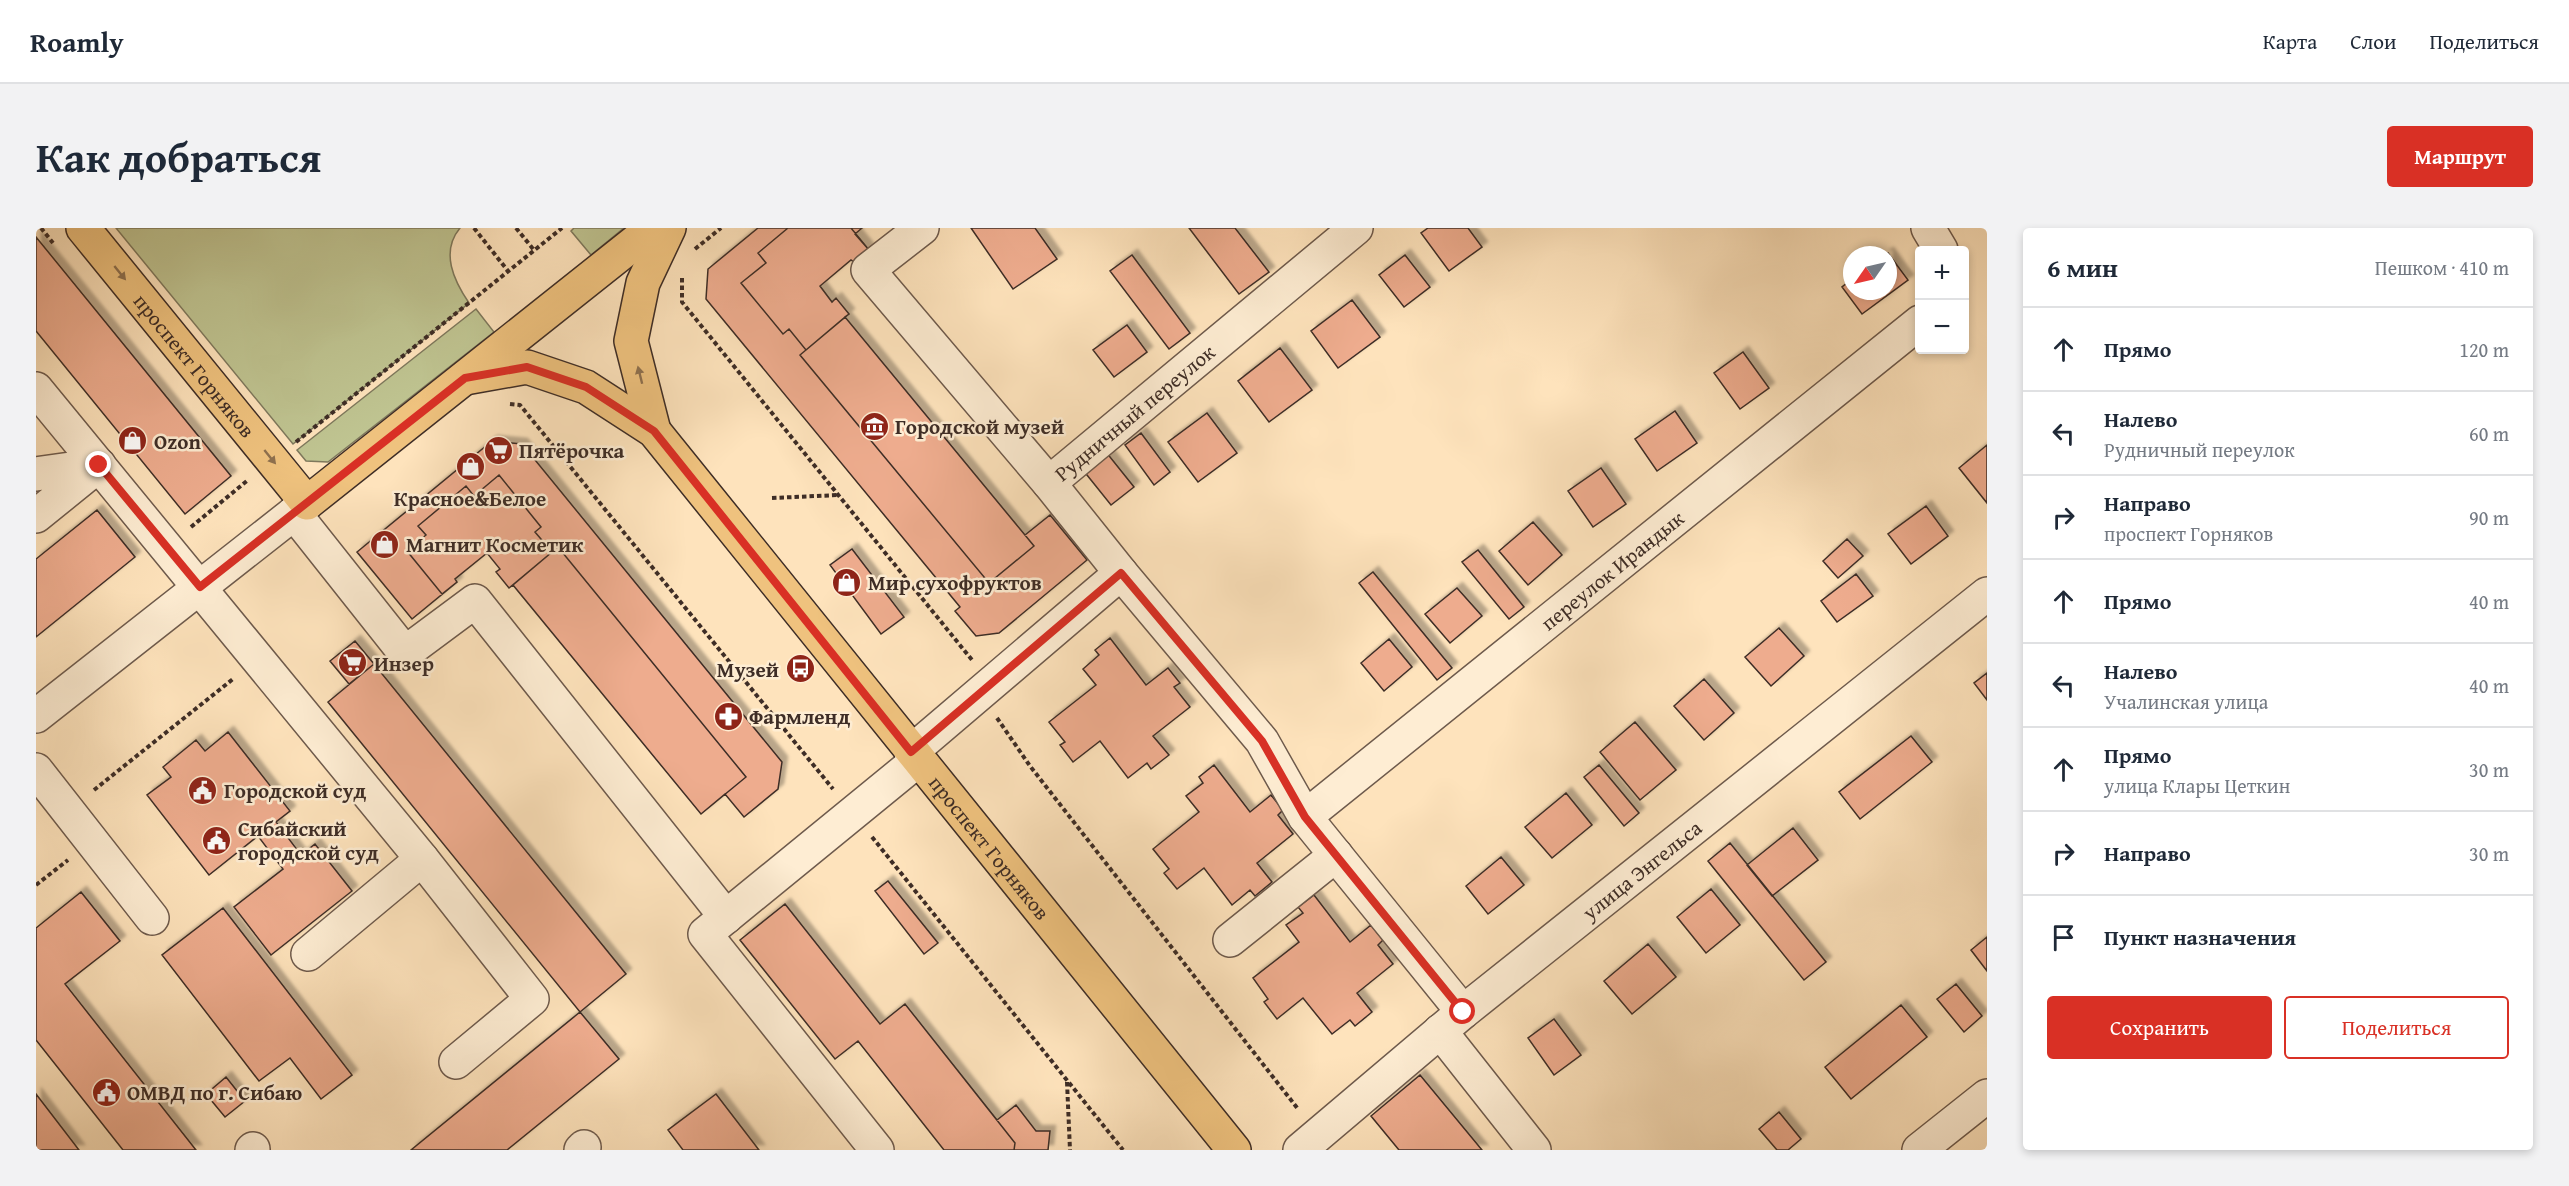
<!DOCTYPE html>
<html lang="ru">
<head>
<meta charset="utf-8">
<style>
  :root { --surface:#fff; --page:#f2f2f3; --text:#1f2937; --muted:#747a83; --line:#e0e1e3; --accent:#d93025 }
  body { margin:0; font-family:"Gentium Book Plus",serif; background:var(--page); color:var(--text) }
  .controls { position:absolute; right:18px; top:18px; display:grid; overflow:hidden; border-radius:6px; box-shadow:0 3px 9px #0003 }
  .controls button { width:54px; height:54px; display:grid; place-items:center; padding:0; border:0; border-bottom:2px solid var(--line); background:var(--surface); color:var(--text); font:30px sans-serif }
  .compass { position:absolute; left:1807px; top:18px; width:54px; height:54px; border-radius:50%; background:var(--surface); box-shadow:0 3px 9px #0003; rotate:236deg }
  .stop { position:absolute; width:18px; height:18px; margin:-14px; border:4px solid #d93025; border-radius:50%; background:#fff }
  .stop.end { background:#d93025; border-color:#fff; box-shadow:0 2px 6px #0008 }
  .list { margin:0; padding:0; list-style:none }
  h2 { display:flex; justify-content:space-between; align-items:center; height:78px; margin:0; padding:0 24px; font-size:26px }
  h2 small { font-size:20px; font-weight:400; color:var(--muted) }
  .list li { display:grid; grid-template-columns:39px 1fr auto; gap:18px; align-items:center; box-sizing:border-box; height:84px; padding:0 24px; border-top:2px solid var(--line) }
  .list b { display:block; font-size:22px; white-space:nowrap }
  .list p { margin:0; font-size:20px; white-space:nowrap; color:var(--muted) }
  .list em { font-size:20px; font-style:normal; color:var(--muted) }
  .actions { display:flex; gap:12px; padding:18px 24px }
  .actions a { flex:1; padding:14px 0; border:2px solid var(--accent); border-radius:6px; text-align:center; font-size:21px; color:var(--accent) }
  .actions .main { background:var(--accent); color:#fff }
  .icon { flex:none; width:33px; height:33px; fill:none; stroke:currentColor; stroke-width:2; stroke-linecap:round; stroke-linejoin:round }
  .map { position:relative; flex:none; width:1951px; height:922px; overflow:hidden; border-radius:6px }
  header { display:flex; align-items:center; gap:36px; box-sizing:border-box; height:84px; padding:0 30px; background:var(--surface); border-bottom:2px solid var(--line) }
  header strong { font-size:28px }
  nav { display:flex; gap:33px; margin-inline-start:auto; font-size:21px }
  .intro { display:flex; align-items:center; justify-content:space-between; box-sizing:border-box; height:144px; padding:0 36px }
  h1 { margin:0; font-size:42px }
  .button { padding:15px 27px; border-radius:6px; background:var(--accent); color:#fff; font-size:21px; font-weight:700 }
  main { display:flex; gap:36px; padding:0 36px }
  aside { flex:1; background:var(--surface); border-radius:6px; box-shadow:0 3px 9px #0003 }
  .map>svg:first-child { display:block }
  .green { fill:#bfc491; stroke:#7e785c; stroke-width:1.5 }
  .building { fill:#eeac8e; stroke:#3e2d26; stroke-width:1.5; filter:url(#shadow) }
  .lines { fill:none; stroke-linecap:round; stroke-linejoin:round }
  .minor-casing { stroke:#6e5a4c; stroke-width:36 }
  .major-casing { stroke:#3e2d26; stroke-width:36 }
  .path { stroke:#3e2d26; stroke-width:4; stroke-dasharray:4.5 3; stroke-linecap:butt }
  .minor { stroke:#feedd3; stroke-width:33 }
  .major { stroke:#efc27e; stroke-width:33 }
  .oneway { fill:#8e704e }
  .route { stroke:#d93025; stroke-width:8 }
  .labels { text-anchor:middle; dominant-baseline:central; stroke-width:5; stroke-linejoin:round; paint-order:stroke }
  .street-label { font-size:21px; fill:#3e2d26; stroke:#feedd3 }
  .poi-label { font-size:21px; font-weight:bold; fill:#3e2d26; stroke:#feedd3; text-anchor:start }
</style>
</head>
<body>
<header>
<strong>Roamly</strong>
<nav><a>Карта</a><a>Слои</a><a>Поделиться</a></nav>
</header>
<div class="intro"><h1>Как добраться</h1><a class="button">Маршрут</a></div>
<main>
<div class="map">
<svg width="1951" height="922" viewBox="0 0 1951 922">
  <defs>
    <filter id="shadow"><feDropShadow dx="5.5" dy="-5.5" stdDeviation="1.5" flood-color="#0004"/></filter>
  </defs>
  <rect width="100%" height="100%" fill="#fee3bc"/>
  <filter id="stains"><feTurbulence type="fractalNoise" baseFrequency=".00333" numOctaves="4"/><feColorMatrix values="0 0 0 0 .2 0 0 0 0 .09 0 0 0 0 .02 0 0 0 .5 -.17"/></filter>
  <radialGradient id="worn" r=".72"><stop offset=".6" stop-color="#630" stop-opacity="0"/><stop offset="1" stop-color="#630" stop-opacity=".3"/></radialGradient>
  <!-- green -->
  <path class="green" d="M80,0H424C404,24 418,53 433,75L257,216Z
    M538,0H588L555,27L535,3Z
    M440,81L458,104L292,234L270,233L261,222Z"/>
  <!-- building -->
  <path class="building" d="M722,0H826L819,6L833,22L818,34L815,32L784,58L796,74L800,70L813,86L809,89L989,307L1014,287L1051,332L963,405L940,408L919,383L924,379L670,71L672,41Z
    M752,0H815L833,22L818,34L815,32L784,58L796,74L800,70L813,86L770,122L753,101L747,106L705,55L730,35L722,25Z
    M935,0H999L1021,31L977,61Z
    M1153,0H1199L1233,44L1203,66Z
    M1392,0H1432L1446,19L1413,43L1385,5Z
    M0,9L195,248L149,286L0,103Z
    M1852,25L1872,52L1826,86L1806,59L1816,51V63H1852V27H1849Z
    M1096,27L1154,105L1133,121L1074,43Z
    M1369,27L1394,59L1368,79L1343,47Z
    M1316,72L1344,109L1302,140L1275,103Z
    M809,89L998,318L953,355L764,127Z
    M1091,97L1111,124L1078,149L1057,122Z
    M1244,120L1276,162L1233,194L1202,153Z
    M1707,124L1733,160L1704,181L1678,145Z
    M1639,183L1661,215L1621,243L1599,211Z
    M1171,185L1201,225L1162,254L1132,214Z
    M1105,205L1134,244L1118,257L1089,217Z
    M456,213L486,216L746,534L742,561L708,589L689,566L665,586L477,357L473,360L460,344L464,341L451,325L419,351L421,354L376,391L321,324Z
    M1951,217V275L1923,240Z
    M1070,224L1098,259L1075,277L1047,242Z
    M1565,240L1590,276L1557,299L1532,263Z
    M463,247L505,299L499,304L516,324L473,360L460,344L464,341L451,325L419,351L421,354L406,366L371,323L390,307L382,298L430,258L438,268Z
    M1890,278L1912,308L1875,336L1852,306Z
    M61,282L99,329L0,409V331Z
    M1497,294L1526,327L1492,357L1463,323Z
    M1811,311L1827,328L1802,350L1787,333Z
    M522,319L710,549L665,586L477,357Z
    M816,321L868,389L845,406L794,337Z
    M1442,322L1488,379L1473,391L1426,334Z
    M1337,344L1416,440L1401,452L1323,355Z
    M1820,346L1837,368L1801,394L1785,373Z
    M1421,360L1446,388L1414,415L1389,386Z
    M1743,400L1768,428L1735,458L1709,429Z
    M1074,410L1110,457L1132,440L1144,455L1138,459L1154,479L1117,508L1133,527L1115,541L1111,535L1092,550L1064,513L1037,534L1024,517L1029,514L1013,494L1060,457L1047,441L1063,427L1059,422Z
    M1353,411L1376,439L1348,463L1325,435Z
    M319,413L338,436L313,456L294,433Z
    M338,436L590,746L544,784L292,474Z
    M1951,445V472L1938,455Z
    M1668,451L1698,485L1668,512L1638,478Z
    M1599,494L1640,542L1604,572L1564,524Z
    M192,504L254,583L240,594L265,627L279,616L316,663L235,727L198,679L247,641L222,608L173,647L111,567L135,549L127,539L160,512L169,523Z
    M1875,508L1896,534L1824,591L1803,564Z
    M1178,537L1214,584L1235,567L1247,582L1242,587L1257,606L1221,635L1236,654L1219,668L1214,662L1196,677L1168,640L1141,661L1128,645L1133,641L1117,621L1163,584L1150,568L1167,555L1163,549Z
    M1563,537L1603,585L1588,598L1548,549Z
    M1530,565L1556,597L1516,630L1489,599Z
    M1757,600L1782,632L1736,668L1711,637Z
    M1694,615L1790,734L1768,752L1672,633Z
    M1465,629L1488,657L1452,686L1430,658Z
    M852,653L902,715L888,726L839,663Z
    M1675,661L1704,697L1670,725L1641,689Z
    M45,664L84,713L29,756L160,922H87L0,812V700Z
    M1278,667L1314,714L1335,697L1347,712L1342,717L1357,736L1321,765L1336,784L1319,798L1314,792L1296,806L1267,770L1241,791L1228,774L1232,771L1217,750L1263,714L1250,697L1267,685L1262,679Z
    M749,676L844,796L869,776L979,915L978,922H908L822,813L799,831L704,712Z
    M749,676L844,796L869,776L961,892L980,877L1000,903H1014L1012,922H908L822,813L799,831L704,712Z
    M187,680L316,847L285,871L254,830L223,853L126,727Z
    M1951,709V743L1935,722Z
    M1612,716L1640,749L1596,786L1568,753Z
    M1920,756L1946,788L1928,804L1901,771Z
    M1865,777L1891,809L1815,871L1789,839Z
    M544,784L583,831L471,922H375Z
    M1518,791L1545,827L1518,847L1492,810Z
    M1384,847L1446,922H1363L1335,888Z
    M190,849L209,873L189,889L170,866Z
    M0,866L43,922H0Z
    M680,866L723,922H647L632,902Z
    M1743,884L1765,911L1752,922H1741L1723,901Z"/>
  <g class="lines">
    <defs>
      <g id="minor">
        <path d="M886,0L832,42L1013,255"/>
        <path d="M1892,0L1905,22"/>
        <path d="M0,161L386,631L496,771L420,834"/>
        <path d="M0,246L63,237L0,288"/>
        <path d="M258,285L369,425L439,373L690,689"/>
        <path d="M1085,345L1226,513L1269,589L1427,784"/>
        <path d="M0,488L271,275"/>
        <path id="s1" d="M875,524L1085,345L1013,255L1320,0"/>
        <path d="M0,542L116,690"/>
        <path id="s2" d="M1269,589L1884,94"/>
        <path d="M1194,712L1300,627"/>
        <path d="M272,726L386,631"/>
        <path d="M1404,803L1498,922"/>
        <path d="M216,922L217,921"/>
        <path d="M545,922L548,919"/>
        <path d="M841,922L669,706L882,532"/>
        <path id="s3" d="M1264,922L1427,784L1951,366"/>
        <path d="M1883,922L1951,868"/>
      </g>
      <g id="major">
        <path id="s4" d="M47,0L271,275L617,0"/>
        <path id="s5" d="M429,150L491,139L550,159L618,203L1198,922"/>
        <path d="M618,203L595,113L607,55L633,0"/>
      </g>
    </defs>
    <!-- minor casing -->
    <use href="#minor" class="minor-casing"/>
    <!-- major casing -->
    <use href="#major" class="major-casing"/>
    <!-- path -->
    <path class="path" d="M5,0L17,15
      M438,0L472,43
      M480,0L498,22
      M659,21L685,0
      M646,50V74L936,432
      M474,176L484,177L797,561
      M260,214L526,0
      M736,270L803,267
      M155,299L212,252
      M961,490L994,538L1262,881
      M58,562L197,451
      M836,609L1087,922
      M0,657L32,632
      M1031,854L1034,922"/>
    <!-- minor -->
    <use href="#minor" class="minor"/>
    <!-- major -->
    <use href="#major" class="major"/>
  </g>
  <!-- one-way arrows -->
  <defs><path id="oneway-solid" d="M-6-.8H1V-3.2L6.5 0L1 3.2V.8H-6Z" transform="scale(1.5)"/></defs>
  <g class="oneway">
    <use href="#oneway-solid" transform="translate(84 45) rotate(51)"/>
    <use href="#oneway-solid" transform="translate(604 147) rotate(-104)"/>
    <use href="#oneway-solid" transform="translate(234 229) rotate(51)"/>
  </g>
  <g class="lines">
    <!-- route -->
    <path class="route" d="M63,237L164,359L429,150L491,139L550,159L618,203L875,524L1085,345L1226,513L1269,589L1427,784"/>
  </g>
  <!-- icons -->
  <defs>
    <symbol id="museum-disc" viewBox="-11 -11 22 22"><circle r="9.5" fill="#8f2418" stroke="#feedd3"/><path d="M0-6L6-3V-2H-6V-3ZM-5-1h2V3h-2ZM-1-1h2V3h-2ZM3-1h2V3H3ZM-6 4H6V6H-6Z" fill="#fff"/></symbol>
    <symbol id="shop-disc" viewBox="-11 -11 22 22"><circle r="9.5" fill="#8f2418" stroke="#feedd3"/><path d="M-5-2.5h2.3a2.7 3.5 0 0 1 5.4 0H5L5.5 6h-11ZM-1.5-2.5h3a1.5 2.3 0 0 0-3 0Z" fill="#fff"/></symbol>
    <symbol id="supermarket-disc" viewBox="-11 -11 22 22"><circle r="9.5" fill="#8f2418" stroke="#feedd3"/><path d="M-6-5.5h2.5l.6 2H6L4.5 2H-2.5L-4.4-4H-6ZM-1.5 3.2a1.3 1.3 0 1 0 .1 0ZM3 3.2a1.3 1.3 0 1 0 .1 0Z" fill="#fff"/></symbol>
    <symbol id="bus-disc" viewBox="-11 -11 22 22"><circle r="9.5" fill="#8f2418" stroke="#feedd3"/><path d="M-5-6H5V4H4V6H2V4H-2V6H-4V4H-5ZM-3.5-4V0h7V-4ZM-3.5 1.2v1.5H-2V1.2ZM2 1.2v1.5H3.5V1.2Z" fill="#fff"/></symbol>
    <symbol id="pharmacy-disc" viewBox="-11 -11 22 22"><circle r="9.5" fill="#8f2418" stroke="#feedd3"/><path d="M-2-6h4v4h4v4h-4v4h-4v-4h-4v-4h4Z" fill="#fff"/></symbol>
    <symbol id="civic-disc" viewBox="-11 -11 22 22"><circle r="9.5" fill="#8f2418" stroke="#feedd3"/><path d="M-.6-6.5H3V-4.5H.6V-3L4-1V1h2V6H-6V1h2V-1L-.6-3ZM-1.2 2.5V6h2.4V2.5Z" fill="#fff"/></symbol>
  </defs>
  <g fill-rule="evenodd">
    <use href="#museum-disc" x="822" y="182" width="33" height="33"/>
    <use href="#shop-disc" x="80" y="196" width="33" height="33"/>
    <use href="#supermarket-disc" x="446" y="206" width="33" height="33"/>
    <use href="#shop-disc" x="418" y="222" width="33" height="33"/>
    <use href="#shop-disc" x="332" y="300" width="33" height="33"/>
    <use href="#shop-disc" x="794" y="338" width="33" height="33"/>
    <use href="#supermarket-disc" x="300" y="418" width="33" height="33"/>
    <use href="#bus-disc" x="748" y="424" width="33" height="33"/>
    <use href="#pharmacy-disc" x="676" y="472" width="33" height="33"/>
    <use href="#civic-disc" x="150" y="546" width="33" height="33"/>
    <use href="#civic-disc" x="164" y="596" width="33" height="33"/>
    <use href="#civic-disc" x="54" y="848" width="33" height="33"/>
  </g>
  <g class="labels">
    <!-- street labels -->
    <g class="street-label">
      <text stroke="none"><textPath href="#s4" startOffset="177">проспект Горняков</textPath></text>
      <text stroke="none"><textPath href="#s1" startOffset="502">Рудничный переулок</textPath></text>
      <text stroke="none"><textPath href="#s2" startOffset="394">переулок Ирандык</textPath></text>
      <text stroke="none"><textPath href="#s5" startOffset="741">проспект Горняков</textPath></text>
      <text stroke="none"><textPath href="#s3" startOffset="442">улица Энгельса</textPath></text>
    </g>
    <!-- poi labels -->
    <g class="poi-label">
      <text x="859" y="198">Городской музей</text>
      <text x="118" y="213">Ozon</text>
      <text x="483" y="222">Пятёрочка</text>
      <text x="434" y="270" text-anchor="middle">Красное&amp;Белое</text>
      <text x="370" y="316">Магнит Косметик</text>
      <text x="832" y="354">Мир сухофруктов</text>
      <text x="338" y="435">Инзер</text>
      <text x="743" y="441" text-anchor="end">Музей</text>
      <text x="713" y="488">Фармленд</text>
      <text x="188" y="562">Городской суд</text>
      <text x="202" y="600">Сибайский<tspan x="202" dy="24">городской суд</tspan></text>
      <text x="91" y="864">ОМВД по г. Сибаю</text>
    </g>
  </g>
  <rect width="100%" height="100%" filter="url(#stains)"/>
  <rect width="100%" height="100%" fill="url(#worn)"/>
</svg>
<div class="controls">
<button>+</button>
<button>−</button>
</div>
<svg class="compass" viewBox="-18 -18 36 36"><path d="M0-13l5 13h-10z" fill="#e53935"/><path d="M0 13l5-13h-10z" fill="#747a83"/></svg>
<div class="stop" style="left:1427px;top:784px"></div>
<div class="stop end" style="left:63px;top:237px"></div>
</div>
<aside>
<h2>6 мин<small>Пешком · 410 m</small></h2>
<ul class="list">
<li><svg class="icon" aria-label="ahead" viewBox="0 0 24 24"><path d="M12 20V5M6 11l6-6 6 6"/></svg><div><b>Прямо</b></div><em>120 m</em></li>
<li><svg class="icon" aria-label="left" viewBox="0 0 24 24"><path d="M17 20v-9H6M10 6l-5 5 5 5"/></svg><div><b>Налево</b><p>Рудничный переулок</p></div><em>60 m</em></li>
<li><svg class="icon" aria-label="right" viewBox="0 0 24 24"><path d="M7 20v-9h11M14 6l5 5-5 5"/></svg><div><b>Направо</b><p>проспект Горняков</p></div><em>90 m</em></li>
<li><svg class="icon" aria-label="ahead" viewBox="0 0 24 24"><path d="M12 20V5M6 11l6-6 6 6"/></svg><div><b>Прямо</b></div><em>40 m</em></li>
<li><svg class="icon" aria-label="left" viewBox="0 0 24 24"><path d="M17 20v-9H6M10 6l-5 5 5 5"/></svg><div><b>Налево</b><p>Учалинская улица</p></div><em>40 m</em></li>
<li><svg class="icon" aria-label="ahead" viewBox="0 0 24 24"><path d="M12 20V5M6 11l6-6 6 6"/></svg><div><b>Прямо</b><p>улица Клары Цеткин</p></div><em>30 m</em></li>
<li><svg class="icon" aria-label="right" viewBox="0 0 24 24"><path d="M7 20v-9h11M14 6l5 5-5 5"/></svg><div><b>Направо</b></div><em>30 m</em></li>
<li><svg class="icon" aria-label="arrive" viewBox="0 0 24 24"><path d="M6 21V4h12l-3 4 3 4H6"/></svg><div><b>Пункт назначения</b></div></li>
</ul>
<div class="actions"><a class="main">Сохранить</a><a>Поделиться</a></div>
</aside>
</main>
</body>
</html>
